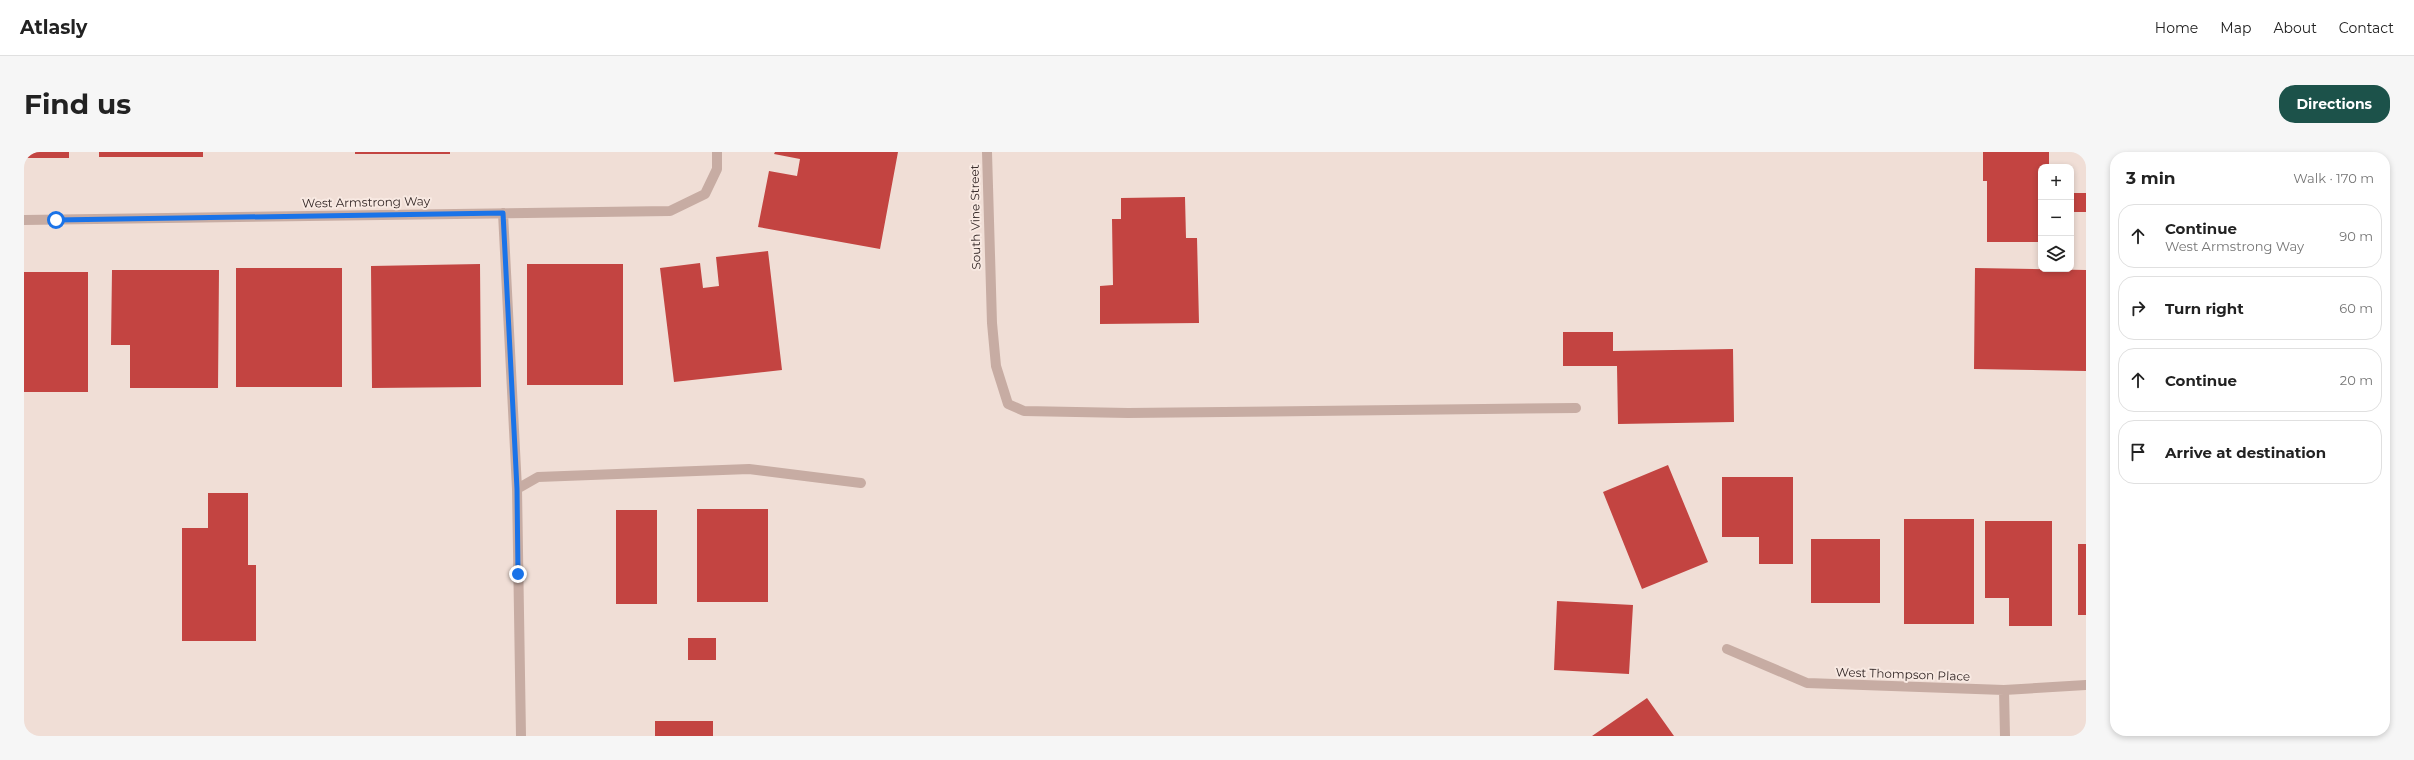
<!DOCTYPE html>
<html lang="en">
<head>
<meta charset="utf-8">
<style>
  :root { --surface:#fff; --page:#f6f6f6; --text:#222; --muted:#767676; --line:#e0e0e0; --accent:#1c524a }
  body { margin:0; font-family:Montserrat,sans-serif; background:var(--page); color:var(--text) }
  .controls { position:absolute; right:12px; top:12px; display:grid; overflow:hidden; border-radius:8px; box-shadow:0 2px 6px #0003 }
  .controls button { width:36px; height:36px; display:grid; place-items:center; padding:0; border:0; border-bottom:1px solid var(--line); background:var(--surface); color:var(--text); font:20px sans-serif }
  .stop { position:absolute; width:12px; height:12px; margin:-9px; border:3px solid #1a73e8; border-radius:50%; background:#fff }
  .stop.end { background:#1a73e8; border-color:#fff; box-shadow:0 1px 4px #0008 }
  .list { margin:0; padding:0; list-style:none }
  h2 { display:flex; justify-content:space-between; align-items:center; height:52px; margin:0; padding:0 16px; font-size:17px }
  h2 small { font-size:13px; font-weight:400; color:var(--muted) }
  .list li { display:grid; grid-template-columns:26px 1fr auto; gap:12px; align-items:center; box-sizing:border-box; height:64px; margin:0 8px 8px; padding:0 8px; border:1px solid var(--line); border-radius:16px }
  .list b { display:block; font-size:15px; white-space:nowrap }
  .list p { margin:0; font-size:13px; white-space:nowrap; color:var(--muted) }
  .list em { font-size:13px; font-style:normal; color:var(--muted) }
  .icon { flex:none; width:22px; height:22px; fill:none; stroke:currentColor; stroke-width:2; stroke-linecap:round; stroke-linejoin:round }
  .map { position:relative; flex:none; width:2062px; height:584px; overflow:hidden; border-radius:16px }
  header { display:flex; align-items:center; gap:24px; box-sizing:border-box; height:56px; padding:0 20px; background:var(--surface); border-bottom:1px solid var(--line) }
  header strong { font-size:19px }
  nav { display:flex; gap:22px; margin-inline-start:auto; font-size:14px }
  .intro { display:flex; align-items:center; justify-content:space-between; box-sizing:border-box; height:96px; padding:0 24px }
  h1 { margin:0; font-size:28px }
  .button { padding:10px 18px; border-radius:16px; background:var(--accent); color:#fff; font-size:14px; font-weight:700 }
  main { display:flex; gap:24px; padding:0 24px }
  aside { flex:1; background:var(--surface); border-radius:16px; box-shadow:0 2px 6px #0003 }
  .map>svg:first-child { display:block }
  .building { fill:#c34441 }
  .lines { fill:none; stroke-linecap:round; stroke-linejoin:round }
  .minor { stroke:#c7aca3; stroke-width:10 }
  .route { stroke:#1a73e8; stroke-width:5 }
  .labels { text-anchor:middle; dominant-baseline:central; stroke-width:4; stroke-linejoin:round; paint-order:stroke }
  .street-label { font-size:12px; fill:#322625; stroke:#f8e9e2 }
</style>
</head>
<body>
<header>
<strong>Atlasly</strong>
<nav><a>Home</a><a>Map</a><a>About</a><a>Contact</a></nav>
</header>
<div class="intro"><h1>Find us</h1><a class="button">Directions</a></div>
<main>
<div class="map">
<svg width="2062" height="584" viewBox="0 0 2062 584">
  <rect width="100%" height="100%" fill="#f0ded6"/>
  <!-- building -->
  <path class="building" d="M0,0H45V6H0Z
    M75,0H179V5H75Z
    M331,0H426V2H331Z
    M751,0H874L856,97L734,75L745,19L773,24L776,7L750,2Z
    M1959,0H2025V15H2017V90H1963V29H1959Z
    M2047,41H2062V60H2047Z
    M1161,45L1162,86H1173L1175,171L1076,172V134L1089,133L1088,67H1097V46Z
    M744,99L758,218L650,230L636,116L676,111L679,136L695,134L692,105Z
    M456,112L457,235L348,236L347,114Z
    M503,112H599V233H503Z
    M212,116H318V235H212Z
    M1951,116L2062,118V219L1950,217Z
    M88,118H195L194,236H106V193H87Z
    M0,120H64V240H0Z
    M1539,180H1589V199L1709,197L1710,270L1594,272L1593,214H1539Z
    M1644,313L1684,410L1618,437L1579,340Z
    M1698,325H1769V412H1735V385H1698Z
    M184,341H224V413H232V489H158V376H184Z
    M673,357H744V450H673Z
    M592,358H633V452H592Z
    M1880,367H1950V472H1880Z
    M1961,369H2028V474H1985V446H1961Z
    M1787,387H1856V451H1787Z
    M2054,392H2062V463H2054Z
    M1533,449L1609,453L1605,522L1530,518Z
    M664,486H692V508H664Z
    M1623,546L1650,584H1568Z
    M631,569H689V584H631Z"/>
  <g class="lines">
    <!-- minor -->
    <path class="minor" d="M963,0L968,171L972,214L984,252L1000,259L1104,261L1552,256
      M479,61L493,337L497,584
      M0,68L646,59L681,42L693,17V0
      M493,337L514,325L725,317L837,331
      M1703,497L1783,531L1980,538L2062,533
      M1980,538L1981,584"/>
  </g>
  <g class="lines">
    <!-- route -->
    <path class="route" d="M32,68L479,61L493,337L494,422"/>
  </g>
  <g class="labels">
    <!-- street labels -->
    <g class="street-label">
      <text transform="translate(342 50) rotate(-1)">West Armstrong Way</text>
      <text transform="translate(951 65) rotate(-91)">South Vine Street</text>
      <text transform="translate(1879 522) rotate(2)">West Thompson Place</text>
    </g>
  </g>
</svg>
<div class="controls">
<button>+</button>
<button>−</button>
<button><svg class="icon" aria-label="layers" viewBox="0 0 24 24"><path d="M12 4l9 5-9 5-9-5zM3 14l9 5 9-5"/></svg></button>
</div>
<div class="stop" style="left:32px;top:68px"></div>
<div class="stop end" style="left:494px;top:422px"></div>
</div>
<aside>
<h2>3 min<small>Walk · 170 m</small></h2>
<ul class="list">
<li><svg class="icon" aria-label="ahead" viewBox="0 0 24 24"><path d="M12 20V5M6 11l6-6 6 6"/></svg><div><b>Continue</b><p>West Armstrong Way</p></div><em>90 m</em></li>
<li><svg class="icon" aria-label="right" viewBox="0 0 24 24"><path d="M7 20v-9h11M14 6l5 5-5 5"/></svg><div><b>Turn right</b></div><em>60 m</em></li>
<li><svg class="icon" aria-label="ahead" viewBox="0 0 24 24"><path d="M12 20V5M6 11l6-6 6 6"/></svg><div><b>Continue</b></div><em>20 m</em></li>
<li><svg class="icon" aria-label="arrive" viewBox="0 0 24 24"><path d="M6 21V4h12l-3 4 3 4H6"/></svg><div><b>Arrive at destination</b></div></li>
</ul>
</aside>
</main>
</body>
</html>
